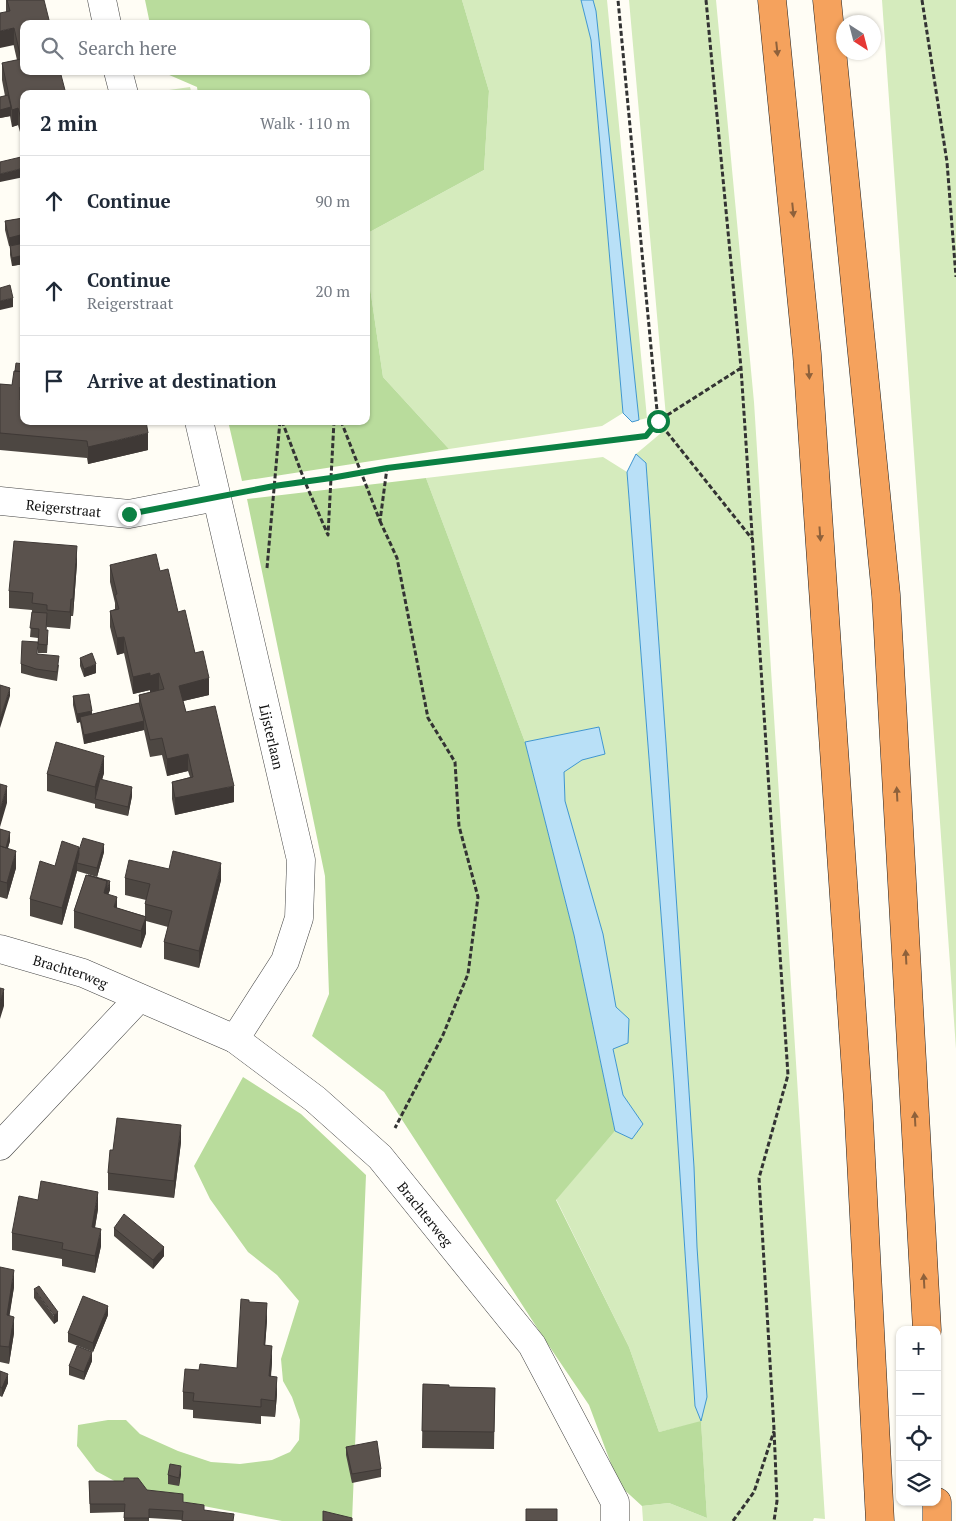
<!DOCTYPE html>
<html lang="en">
<head>
<meta charset="utf-8">
<style>
  :root { --surface:#fff; --page:#f2f2f3; --text:#1f2937; --muted:#747a83; --line:#e0e1e3 }
  body { margin:0; font-family:"PT Serif",serif; background:var(--page); color:var(--text) }
  .controls { position:absolute; right:15px; bottom:15px; display:grid; overflow:hidden; border-radius:10px; box-shadow:0 1px 4px #0004 }
  .controls button { width:45px; height:45px; display:grid; place-items:center; padding:0; border:0; border-bottom:1px solid var(--line); background:var(--surface); color:var(--text); font:25px sans-serif }
  .compass { position:absolute; left:836px; top:15px; width:45px; height:45px; border-radius:50%; background:var(--surface); box-shadow:0 1px 4px #0004; rotate:144deg }
  .stop { position:absolute; width:15px; height:15px; margin:-11px; border:4px solid #0b8043; border-radius:50%; background:#fff }
  .stop.end { background:#0b8043; border-color:#fff; box-shadow:0 1px 5px #0008 }
  .list { margin:0; padding:0; list-style:none }
  h2 { display:flex; justify-content:space-between; align-items:center; height:65px; margin:0; padding:0 20px; font-size:21px }
  h2 small { font-size:16px; font-weight:400; color:var(--muted) }
  .list li { display:grid; grid-template-columns:32px 1fr auto; gap:15px; align-items:center; box-sizing:border-box; height:90px; padding:0 20px; border-top:1px solid var(--line) }
  .list b { display:block; font-size:19px; white-space:nowrap }
  .list p { margin:0; font-size:16px; white-space:nowrap; color:var(--muted) }
  .list em { font-size:16px; font-style:normal; color:var(--muted) }
  .icon { flex:none; width:28px; height:28px; fill:none; stroke:currentColor; stroke-width:2; stroke-linecap:round; stroke-linejoin:round }
  .map { position:relative; flex:none; width:956px; height:1521px; overflow:hidden }
  .search { position:absolute; background:var(--surface); box-shadow:0 1px 4px #0004; left:20px; top:20px; width:350px; height:55px; display:flex; align-items:center; gap:12px; box-sizing:border-box; padding:0 18px; border-radius:10px; color:var(--muted); font-size:19px }
  .panel { position:absolute; background:var(--surface); box-shadow:0 1px 4px #0004; left:20px; top:90px; width:350px; height:335px; border-radius:10px }
  .map>svg:first-child { display:block }
  .green { fill:#d5ebbd }
  .forest { fill:#b9dc9c }
  .water { fill:#b9e0f7; stroke:#3f96cf }
  .lines { fill:none; stroke-linecap:round; stroke-linejoin:round }
  .minor-casing { stroke:#444; stroke-width:29 }
  .motorway-casing { stroke:#222; stroke-width:29 }
  .path { stroke:#333; stroke-width:3; stroke-dasharray:5 2.5; stroke-linecap:butt }
  .minor { stroke:#fff; stroke-width:28 }
  .motorway { stroke:#f5a25d; stroke-width:28 }
  .wall { fill:#4d4742 }
  .shaded-wall { fill:#3f3936 }
  .building { fill:#5a524d; stroke:#3f3936 }
  .oneway { fill:#8e613b }
  .route { stroke:#0b8043; stroke-width:6 }
  .labels { text-anchor:middle; dominant-baseline:central; stroke-width:5; stroke-linejoin:round; paint-order:stroke }
  .street-label { font-size:14px; fill:#111; stroke:#fff }
</style>
</head>
<body>
<div class="map">
<svg width="956" height="1521" viewBox="0 0 956 1521">
  <rect width="100%" height="100%" fill="#fffdf5"/>
  <!-- green -->
  <path class="green" d="M462,0H581L591,40L623,413L602,426L449,449L383,377L366,260V234L484,170L489,91Z
    M593,0H607L647,418L639,420Z
    M629,0H716L754,402L825,1519L814,1518L813,1521H643L642,1506L669,1503L707,1518L701,1422L659,1432L629,1347L556,1199L615,1131L632,1139L643,1124L623,1095L613,1048L616,1008L603,934L565,801L564,772L582,760L605,754L599,727L525,742L426,478L603,457L627,472L674,1083L695,1406L701,1420L694,1167L666,743L646,463L636,454L667,428Z
    M882,0H956V1049Z
    M190,87L192,94L148,93Z"/>
  <!-- forest -->
  <path class="forest" d="M145,0H462L489,91L484,170L366,234V94H198L197,87L160,71H366V24H150Z
    M366,260L383,377L449,449L242,481L228,421H366Z
    M426,478L525,742L574,935L615,1131L556,1200L629,1347L659,1432L701,1421L707,1518L669,1503L642,1506L619,1485L589,1405L545,1340L384,1092L312,1036L329,994L325,876L247,499Z
    M243,1077L301,1114L366,1175L352,1521H282L193,1504L120,1484L96,1471L77,1446L78,1425L108,1420H126L140,1434L178,1451L211,1462L240,1464L272,1460L290,1452L299,1440L300,1420L292,1397L283,1381L281,1359L299,1301L277,1275L248,1252L210,1199L194,1166Z"/>
  <!-- water -->
  <path class="water" d="M581,0H593L596,11L639,420L632,422L623,413L591,40Z
    M636,454L646,463L666,743L694,1167L697,1247L707,1397L701,1421L695,1406L674,1083L627,472Z
    M599,727L605,754L582,760L564,772L565,801L603,934L616,1007L629,1019L628,1043L613,1049L623,1095L643,1124L632,1139L615,1131L574,935L525,742Z"/>
  <g class="lines">
    <defs>
      <g id="minor">
        <path d="M102,0L107,24"/>
        <path d="M118,71L124,94"/>
        <path id="s1" d="M199,421L301,860L299,918L285,961L235,1039"/>
        <path id="s2" d="M0,501L129,514L216,497"/>
        <path id="s3" d="M0,949L83,973L235,1039L315,1099L380,1157L532,1345L615,1502V1521"/>
        <path d="M0,1146L139,998"/>
      </g>
      <path id="motorway" d="M772,0L807,354L858,1101L880,1521
        M827,0L886,595L927,1330
        M937,1502V1521"/>
    </defs>
    <!-- minor casing -->
    <use href="#minor" class="minor-casing"/>
    <!-- motorway casing -->
    <use href="#motorway" class="motorway-casing"/>
    <!-- path -->
    <path class="path" d="M706,0L741,368L788,1075L759,1178L774,1429L777,1501L774,1521
      M922,0L947,162L956,277
      M741,368L658,421L753,540
      M282,421L305,482L328,535L334,421
      M341,421L380,521L387,468
      M246,491L331,478L387,468L646,436L658,421L618,0
      M380,521L397,558L428,718L455,762L459,826L478,897L468,974L443,1035L395,1128
      M267,568L280,421
      M733,1521L754,1492L774,1431"/>
    <!-- minor -->
    <use href="#minor" class="minor"/>
    <!-- motorway -->
    <use href="#motorway" class="motorway"/>
  </g>
  <!-- wall -->
  <path class="wall" d="M6,0H44L24,94V146L18,125L12,127L10,116L0,118V97L5,96L2,80V63L17,60L6,12Z
    M23,218L24,264L12,266L10,255V246L19,244L9,246L5,230V221Z
    M24,364V421L148,450L88,464L87,458L0,450V384L12,385L15,371Z
    M77,563L73,616H71L70,629L47,627V625L46,630L48,638L47,653H38V638L30,637L32,610L9,608V591Z
    M110,565L160,571L195,653L209,695L183,701L186,712L234,802L175,815L172,799V782L190,777L188,771L167,776L162,755L150,757L144,730L84,744L80,722L77,723L73,705V696L92,714L139,703V695L150,692V690L133,694L124,653L117,655L110,627V611L115,609V603L110,582Z
    M38,654L59,665L57,681L36,677L21,673V664Z
    M80,658L96,673L84,677L80,666Z
    M104,773L102,780L132,796L128,816L95,808V804L47,791V774Z
    M0,829L10,841L8,848L16,868L7,899L0,897Z
    M79,850L104,852L97,877L77,871L62,925L30,916V899L55,866Z
    M169,869L221,880L199,968L164,959V942L168,927L146,921V933L141,948L74,928V911L86,875L110,890L108,894L117,908L145,916V904L146,900L125,895V878Z
    M181,1142L174,1198L108,1190V1173L113,1150Z
    M38,1200L98,1209L95,1228L101,1246L95,1273L62,1266V1259L12,1250V1233Z
    M114,1228L164,1256L153,1269L114,1236Z
    M0,1267L14,1287L9,1316L14,1333L9,1364L0,1362Z
    M34,1289L58,1321L54,1324L34,1298Z
    M249,1302L267,1320L265,1345L272,1362L271,1377L277,1394L275,1417L261,1416V1424L193,1418V1410L183,1409V1392L199,1370L237,1368Z
    M108,1315L93,1352L68,1342V1333Z
    M92,1361L84,1380L69,1375V1366Z
    M0,1371L8,1383L2,1397L0,1396Z
    M423,1384L449,1387L495,1388L494,1449L422,1448Z
    M346,1447L381,1469V1477L352,1483L346,1455Z
    M181,1474L179,1486L168,1484V1475Z
    M89,1481L147,1490L204,1510L234,1521L182,1520L149,1518V1521H124V1512L90,1513Z"/>
  <!-- shaded-wall -->
  <path class="shaded-wall" d="M14,28V45L0,48V31Z
    M11,107V116L0,118V110Z
    M18,108V125L12,127V110Z
    M24,168V177L0,182V174Z
    M24,234V243L9,246V238Z
    M24,255V264L12,266V258Z
    M13,298V307L0,310V301Z
    M148,433V450L88,464V447Z
    M77,546V563L73,616V599Z
    M71,599V616L70,629V612Z
    M124,637V653L117,655V638Z
    M96,664V673L84,677V669Z
    M150,673V690L133,694V677Z
    M159,673V690L150,693V676Z
    M209,678V695L179,702V686Z
    M10,688V696L0,728V719Z
    M92,711V720L80,717V722L77,723V714Z
    M144,721V730L84,744V735Z
    M188,754V771L167,776V759Z
    M104,756V773L96,799H95V787Z
    M7,786V803L0,827V810Z
    M234,786V802L175,815V798Z
    M132,787V796L128,816V807Z
    M10,832V841L5,857V848Z
    M104,844V852L97,877V868Z
    M79,847V863H77V871L62,925V908Z
    M16,851V868L7,899V883Z
    M221,863V880L199,968V951Z
    M107,881V898L104,893Z
    M110,881V890L107,898V890Z
    M117,897V914L114,924V907Z
    M146,917V933L141,948V931Z
    M4,989V1006L0,1019V1002Z
    M181,1125V1142L174,1198V1181Z
    M98,1192V1209L92,1244V1227Z
    M101,1229V1246L95,1273V1256Z
    M164,1247V1256L153,1269V1260Z
    M14,1270V1287L7,1332V1315Z
    M267,1303V1320L264,1362V1345Z
    M108,1306V1315L93,1352V1343Z
    M58,1312V1321L54,1324V1315Z
    M14,1317V1333L9,1364V1347Z
    M272,1346V1362L269,1393V1376Z
    M92,1352V1361L84,1380V1372Z
    M8,1374V1383L2,1397V1388Z
    M277,1377V1394L275,1417V1401Z
    M181,1466V1474L179,1486V1478Z"/>
  <!-- building -->
  <path class="building" d="M7,0H44L50,24H24V71H60L66,94H24V130L18,108L12,110L2,63L21,59L14,28L0,31V13L10,11Z
    M8,95L11,107L0,110V97Z
    M21,157L24,168L0,174V162Z
    M23,218L24,234L9,238L5,221Z
    M24,243V255L12,258L10,246Z
    M10,285L13,298L0,301V288Z
    M16,363L24,364V372L15,371Z
    M14,371L24,372V388L20,387V400H24V421H146L148,433L88,447L87,441L0,433V384L12,385Z
    M14,541L77,546L73,599H71L70,612L47,610V605L32,603L33,593L9,591Z
    M156,554L160,571L168,569L178,612L185,610L195,653L203,651L209,678L179,686L186,712L215,706L234,786L175,798L172,782L193,777L188,754L167,759L162,738L150,740L139,695L164,689L159,673L150,676V673L133,677L124,637L117,638L110,611L119,609L115,595L117,594L110,565Z
    M32,612L47,613L46,630H48L47,645L38,644L39,629L30,628Z
    M22,641L38,642L37,654L59,656L57,672L36,669L21,664Z
    M92,653L96,664L84,669L80,658Z
    M0,685L10,688L0,719Z
    M89,694L92,711L77,714L73,696Z
    M139,703L144,721L84,735L80,717Z
    M56,742L104,756L95,787L47,774Z
    M100,779L132,787L128,807L95,799Z
    M0,784L7,786L0,810Z
    M0,829L10,832L6,848L0,846Z
    M83,838L104,844L97,868L77,863L79,855V850Z
    M62,841L79,847L62,908L30,899L40,861L55,866Z
    M0,846L16,851L7,883L0,881Z
    M173,851L221,863L199,951L164,942L172,911L145,904L150,884L125,878L129,860L169,869Z
    M86,875L107,881L104,893L117,897L114,907L146,917L141,931L74,911Z
    M88,875L110,881L107,890V881Z
    M0,988L4,989L0,1002Z
    M117,1118L181,1125L174,1181L108,1173L110,1150H113Z
    M41,1181L98,1192L92,1227L101,1229L95,1256L62,1249L63,1243L12,1233L19,1196L38,1200Z
    M124,1214L164,1247L153,1260L114,1228Z
    M0,1267L14,1270L7,1315L14,1317L9,1347L0,1346Z
    M39,1286L58,1312L54,1315L34,1289Z
    M83,1296L108,1306L93,1343L68,1333Z
    M241,1299L249,1300V1302L267,1303L264,1345L272,1346L269,1376L277,1377L275,1401L261,1399V1407L193,1401L194,1393L183,1392L185,1369L199,1370L200,1364L237,1368Z
    M77,1346L92,1352L84,1372L69,1366Z
    M0,1371L8,1374L2,1388L0,1387Z
    M423,1384L449,1385V1387L495,1388L494,1432L422,1431Z
    M377,1441L381,1469L352,1474L346,1447Z
    M170,1464L181,1466L179,1478L168,1475Z
    M124,1478H138L147,1490L183,1494V1502L204,1505V1510L234,1514L233,1521H182L183,1511L149,1509V1518H124L125,1504H90L89,1481H124Z
    M526,1509H557V1521H526Z
    M323,1511L352,1518V1521H323Z"/>
  <!-- one-way arrows -->
  <defs><path id="oneway-solid" d="M-6-.8H1V-3.2L6.5 0L1 3.2V.8H-6Z" transform="scale(1.25)"/></defs>
  <g class="oneway">
    <use href="#oneway-solid" transform="translate(777 49) rotate(84)"/>
    <use href="#oneway-solid" transform="translate(793 210) rotate(84)"/>
    <use href="#oneway-solid" transform="translate(809 372) rotate(86)"/>
    <use href="#oneway-solid" transform="translate(820 534) rotate(86)"/>
    <use href="#oneway-solid" transform="translate(897 794) rotate(-93)"/>
    <use href="#oneway-solid" transform="translate(906 957) rotate(-93)"/>
    <use href="#oneway-solid" transform="translate(915 1119) rotate(-93)"/>
    <use href="#oneway-solid" transform="translate(924 1281) rotate(-93)"/>
  </g>
  <g class="lines">
    <!-- route -->
    <path class="route" d="M129,514L274,486L331,478L387,468L646,436L658,421"/>
  </g>
  <g class="labels">
    <!-- street labels -->
    <g class="street-label">
      <text stroke="none"><textPath href="#s2" startOffset="64">Reigerstraat</textPath></text>
      <text stroke="none"><textPath href="#s1" startOffset="324">Lijsterlaan</textPath></text>
      <text stroke="none"><textPath href="#s3" startOffset="74">Brachterweg</textPath></text>
      <text stroke="none"><textPath href="#s3" startOffset="512">Brachterweg</textPath></text>
    </g>
  </g>
</svg>
<div class="controls">
<button>+</button>
<button>−</button>
<button><svg class="icon" aria-label="locate" viewBox="0 0 24 24"><circle cx="12" cy="12" r="6"/><path d="M12 2v4M12 18v4M2 12h4M18 12h4"/></svg></button>
<button><svg class="icon" aria-label="layers" viewBox="0 0 24 24"><path d="M12 4l9 5-9 5-9-5zM3 14l9 5 9-5"/></svg></button>
</div>
<svg class="compass" viewBox="-18 -18 36 36"><path d="M0-13l5 13h-10z" fill="#e53935"/><path d="M0 13l5-13h-10z" fill="#747a83"/></svg>
<div class="stop" style="left:658px;top:421px"></div>
<div class="stop end" style="left:129px;top:514px"></div>
<div class="search"><svg class="icon" aria-label="search" viewBox="0 0 24 24"><circle cx="10" cy="10" r="6"/><path d="M15 15l6 6"/></svg>Search here</div>
<section class="panel">
<h2>2 min<small>Walk · 110 m</small></h2>
<ul class="list">
<li><svg class="icon" aria-label="ahead" viewBox="0 0 24 24"><path d="M12 20V5M6 11l6-6 6 6"/></svg><div><b>Continue</b></div><em>90 m</em></li>
<li><svg class="icon" aria-label="ahead" viewBox="0 0 24 24"><path d="M12 20V5M6 11l6-6 6 6"/></svg><div><b>Continue</b><p>Reigerstraat</p></div><em>20 m</em></li>
<li><svg class="icon" aria-label="arrive" viewBox="0 0 24 24"><path d="M6 21V4h12l-3 4 3 4H6"/></svg><div><b>Arrive at destination</b></div></li>
</ul>
</section>
</div>
</body>
</html>
